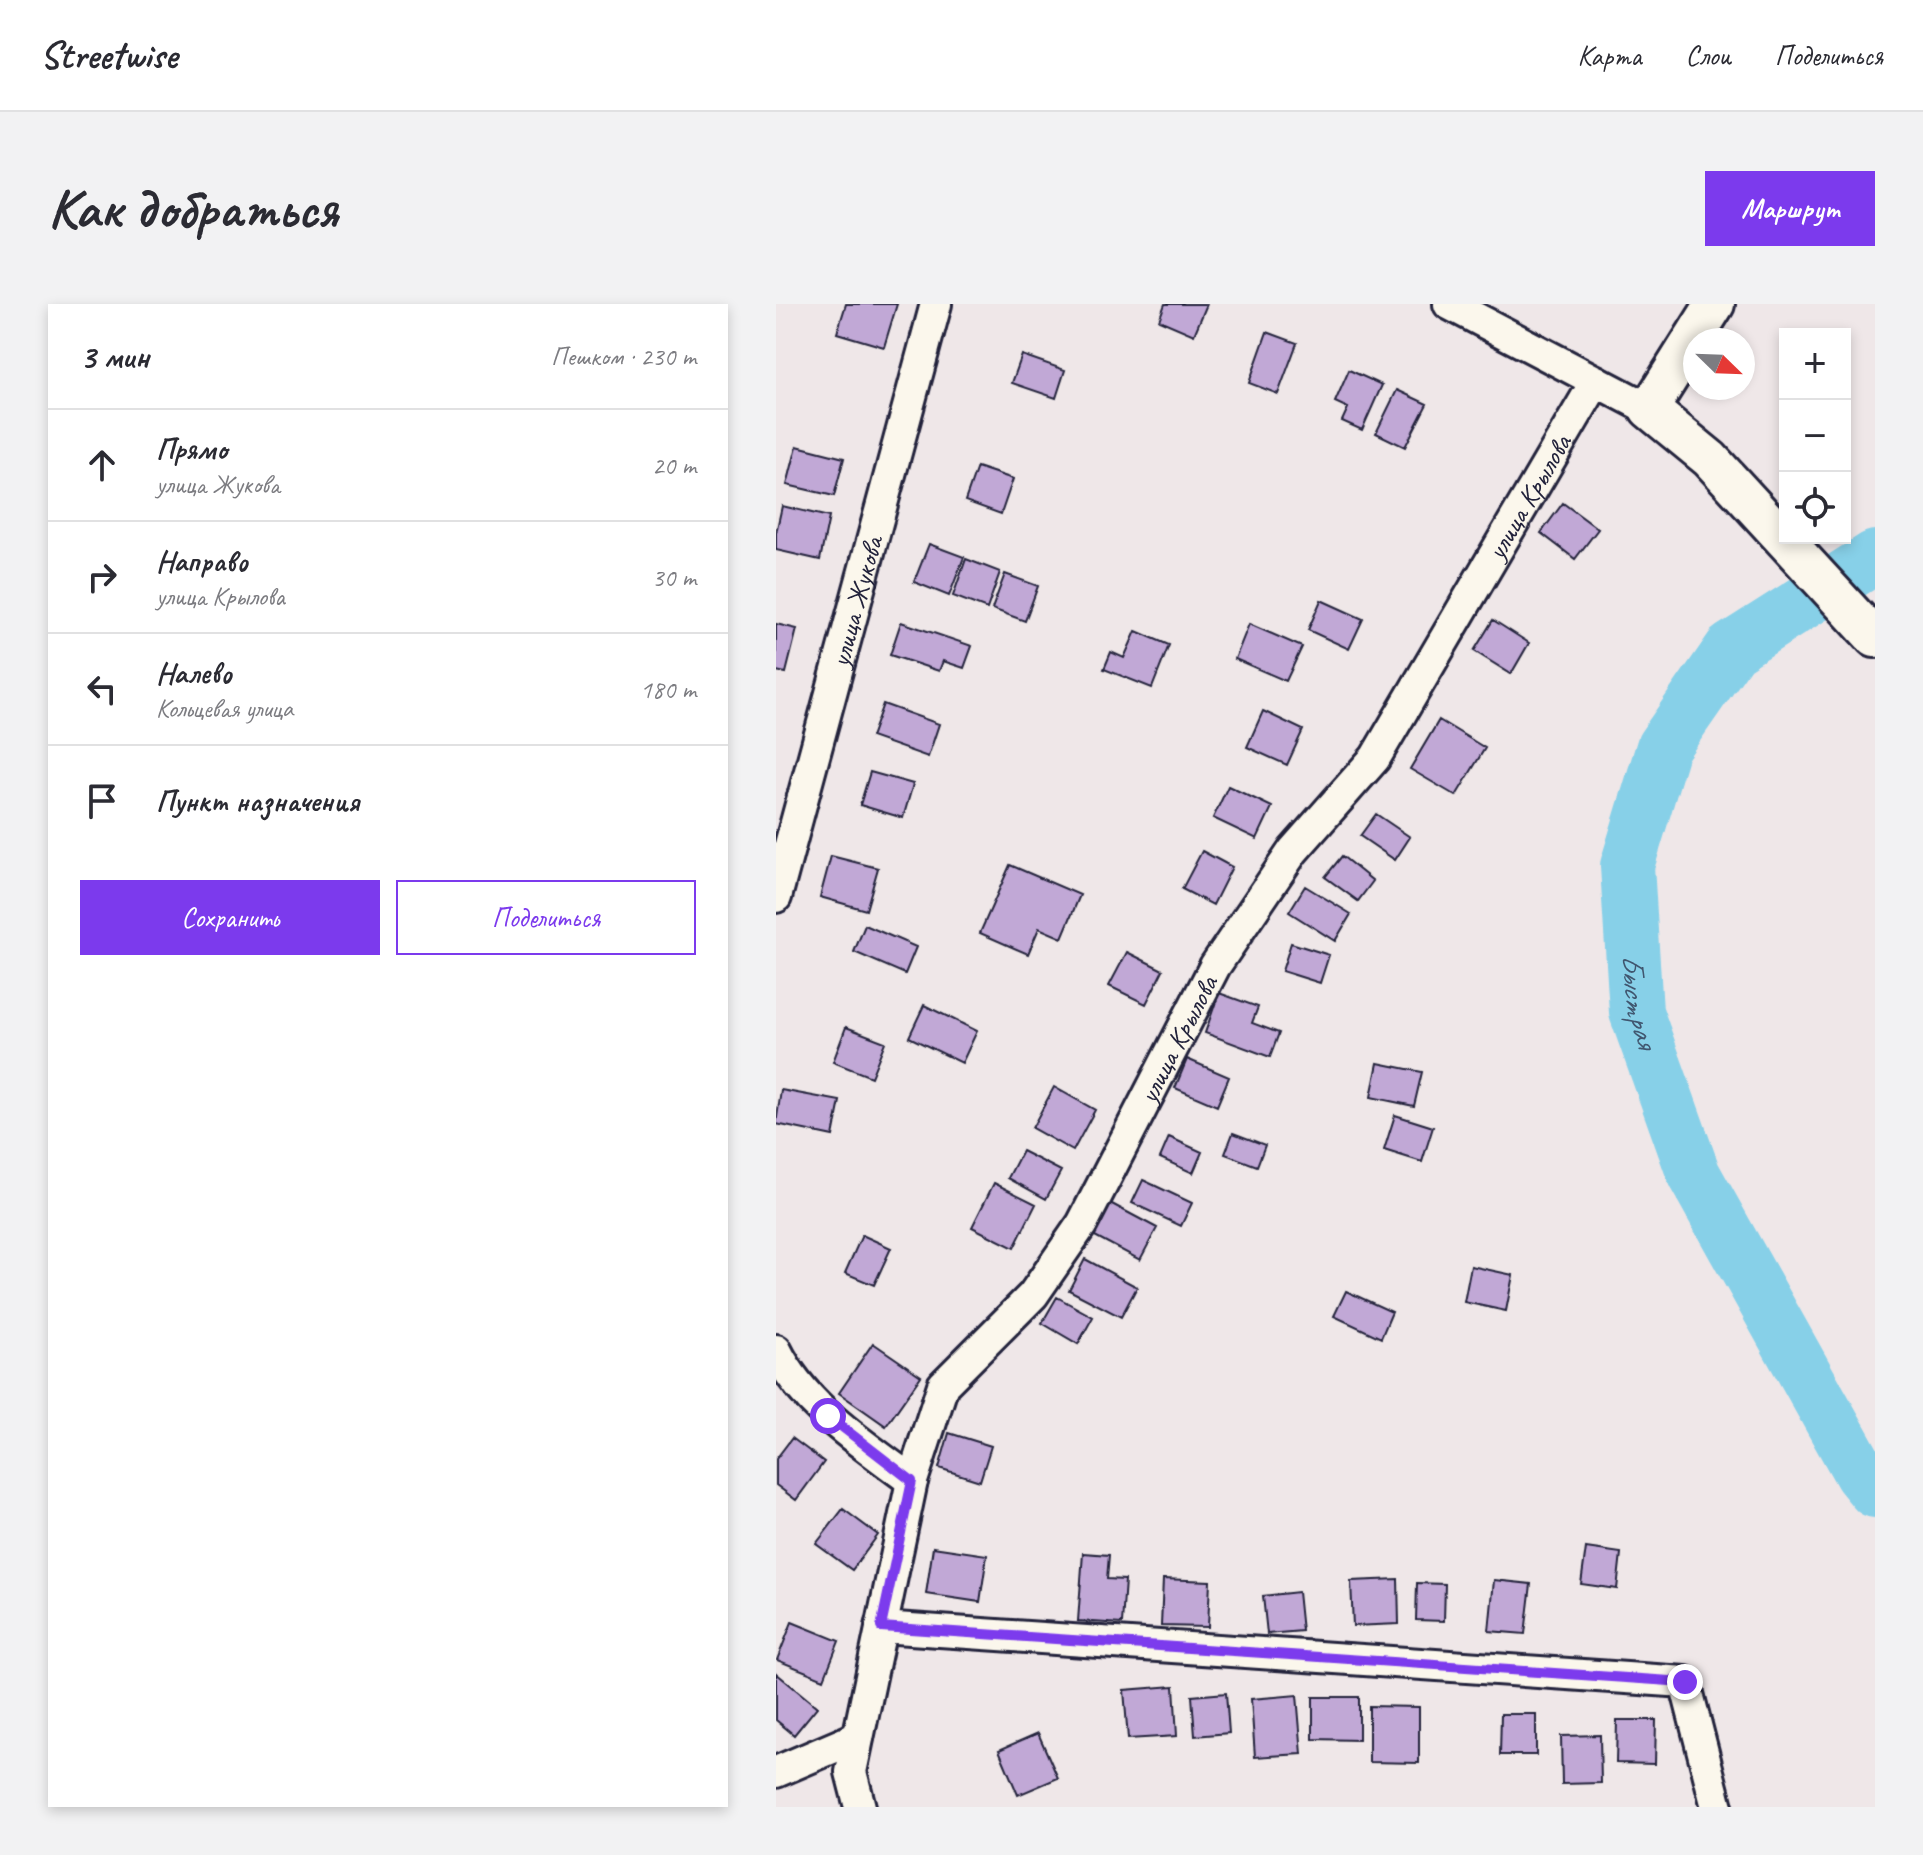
<!DOCTYPE html>
<html lang="ru">
<head>
<meta charset="utf-8">
<style>
  :root { --surface:#fff; --page:#f2f2f3; --text:#2b2b33; --muted:#7c7c81; --line:#e1e1e2; --accent:#7c3aed }
  body { margin:0; font-family:Caveat,sans-serif; background:var(--page); color:var(--text) }
  .controls { position:absolute; right:24px; top:24px; display:grid; overflow:hidden; border-radius:0px; box-shadow:0 4px 12px #0003 }
  .controls button { width:72px; height:72px; display:grid; place-items:center; padding:0; border:0; border-bottom:2px solid var(--line); background:var(--surface); color:var(--text); font:40px sans-serif }
  .compass { position:absolute; left:907px; top:24px; width:72px; height:72px; border-radius:50%; background:var(--surface); box-shadow:0 4px 12px #0003; rotate:113deg }
  .stop { position:absolute; width:24px; height:24px; margin:-18px; border:6px solid #7c3aed; border-radius:50%; background:#fff }
  .stop.end { background:#7c3aed; border-color:#fff; box-shadow:0 2px 8px #0008 }
  .list { margin:0; padding:0; list-style:none }
  h2 { display:flex; justify-content:space-between; align-items:center; height:104px; margin:0; padding:0 32px; font-size:34px }
  h2 small { font-size:26px; font-weight:400; color:var(--muted) }
  .list li { display:grid; grid-template-columns:52px 1fr auto; gap:24px; align-items:center; box-sizing:border-box; height:112px; padding:0 32px; border-top:2px solid var(--line) }
  .list b { display:block; font-size:30px; white-space:nowrap }
  .list p { margin:0; font-size:26px; white-space:nowrap; color:var(--muted) }
  .list em { font-size:26px; font-style:normal; color:var(--muted) }
  .actions { display:flex; gap:16px; padding:24px 32px }
  .actions a { flex:1; padding:18px 0; border:2px solid var(--accent); border-radius:0px; text-align:center; font-size:28px; color:var(--accent) }
  .actions .main { background:var(--accent); color:#fff }
  .icon { flex:none; width:44px; height:44px; fill:none; stroke:currentColor; stroke-width:2; stroke-linecap:round; stroke-linejoin:round }
  .map { position:relative; flex:none; width:1099px; height:1503px; overflow:hidden; border-radius:0px }
  header { display:flex; align-items:center; gap:48px; box-sizing:border-box; height:112px; padding:0 40px; background:var(--surface); border-bottom:2px solid var(--line) }
  header strong { font-size:38px }
  nav { display:flex; gap:44px; margin-inline-start:auto; font-size:28px }
  .intro { display:flex; align-items:center; justify-content:space-between; box-sizing:border-box; height:192px; padding:0 48px }
  h1 { margin:0; font-size:56px }
  .button { padding:20px 36px; border-radius:0px; background:var(--accent); color:#fff; font-size:28px; font-weight:700 }
  main { display:flex; gap:48px; padding:0 48px }
  aside { flex:1; background:var(--surface); border-radius:0px; box-shadow:0 4px 12px #0003 }
  .map>svg:first-child { display:block }
  .lines { fill:none; stroke-linecap:round; stroke-linejoin:round }
  .river { stroke:#87d0e8; stroke-width:54 }
  .building { fill:#c1a8d6; stroke:#22223b; stroke-width:2 }
  .minor-casing { stroke:#22223b; stroke-width:36 }
  .tertiary-casing { stroke:#22223b; stroke-width:44 }
  .minor { stroke:#fbf7ec; stroke-width:30 }
  .tertiary { stroke:#fbf7ec; stroke-width:38 }
  .route { stroke:#7c3aed; stroke-width:10 }
  .labels { text-anchor:middle; dominant-baseline:central; stroke-width:7; stroke-linejoin:round; paint-order:stroke }
  .street-label { font-size:28px; fill:#22223b; stroke:#fbf7ec }
  .water-label { font-size:30px; font-style:italic; fill:#40566f; stroke:#fbf7ec }
</style>
</head>
<body>
<header>
<strong>Streetwise</strong>
<nav><a>Карта</a><a>Слои</a><a>Поделиться</a></nav>
</header>
<div class="intro"><h1>Как добраться</h1><a class="button">Маршрут</a></div>
<main>
<aside>
<h2>3 мин<small>Пешком · 230 m</small></h2>
<ul class="list">
<li><svg class="icon" aria-label="ahead" viewBox="0 0 24 24"><path d="M12 20V5M6 11l6-6 6 6"/></svg><div><b>Прямо</b><p>улица Жукова</p></div><em>20 m</em></li>
<li><svg class="icon" aria-label="right" viewBox="0 0 24 24"><path d="M7 20v-9h11M14 6l5 5-5 5"/></svg><div><b>Направо</b><p>улица Крылова</p></div><em>30 m</em></li>
<li><svg class="icon" aria-label="left" viewBox="0 0 24 24"><path d="M17 20v-9H6M10 6l-5 5 5 5"/></svg><div><b>Налево</b><p>Кольцевая улица</p></div><em>180 m</em></li>
<li><svg class="icon" aria-label="arrive" viewBox="0 0 24 24"><path d="M6 21V4h12l-3 4 3 4H6"/></svg><div><b>Пункт назначения</b></div></li>
</ul>
<div class="actions"><a class="main">Сохранить</a><a>Поделиться</a></div>
</aside>
<div class="map">
<svg width="1099" height="1503" viewBox="0 0 1099 1503">
  <rect width="100%" height="100%" fill="#efe7e8"/>
  <filter id="ink" filterUnits="userSpaceOnUse"><feTurbulence type="fractalNoise" baseFrequency=".0125" numOctaves="2"/><feDisplacementMap in="SourceGraphic" scale="16" xChannelSelector="R" yChannelSelector="G"/><feConvolveMatrix kernelMatrix="1 2 1 2 8 2 1 2 1" color-interpolation-filters="sRGB"/></filter>
  <g filter="url(#ink)">
    <g class="lines">
      <!-- river -->
      <path class="river" id="s1" d="M1099,253L955,345L887,443L851,562L860,708L918,871L1085,1170L1099,1187"/>
    </g>
    <!-- building -->
    <path class="building" d="M70,0H121L108,43L61,29Z
      M389,0H431L418,31L383,16Z
      M491,28L521,39L502,90L473,79Z
      M246,51L289,66L280,94L236,79Z
      M573,66L606,81L586,126L566,117L572,104L559,98Z
      M621,86L651,100L629,143L600,129Z
      M21,142L68,154L58,192L11,181Z
      M201,163L237,175L225,210L189,197Z
      M787,199L822,225L799,255L765,229Z
      M6,202L53,213L44,256L0,246V229Z
      M153,240L188,253L173,292L138,278Z
      M190,255L224,268L211,305L177,292Z
      M229,270L262,282L249,317L216,305Z
      M545,296L587,315L573,345L532,326Z
      M717,316L753,339L735,370L698,347Z
      M125,318L196,342L188,364L167,357L163,367L114,351Z
      M0,320L21,325L10,369L0,367Z
      M473,320L526,343L510,377L459,355Z
      M360,327L393,341L376,384L328,365L335,348L348,354Z
      M107,400L163,420L152,453L95,433Z
      M487,407L527,426L511,461L471,443Z
      M663,416L709,444L680,492L634,465Z
      M94,468L137,480L127,514L84,501Z
      M452,482L496,503L481,535L437,514Z
      M600,510L634,533L619,556L584,532Z
      M426,547L456,563L437,601L406,585Z
      M55,552L102,564L90,606L44,593Z
      M566,552L597,577L582,597L549,573Z
      M234,561L304,591L286,634L263,624L252,650L204,629Z
      M529,582L575,610L559,637L513,608Z
      M89,621L140,643L129,670L78,648Z
      M515,639L553,651L544,679L506,667Z
      M351,648L387,666L370,700L333,682Z
      M443,689L482,703L476,719L503,729L494,753L429,729Z
      M148,701L201,727L186,759L133,733Z
      M70,723L109,738L95,773L57,758Z
      M411,755L453,773L441,802L399,784Z
      M602,759L646,768L638,802L595,793Z
      M278,783L319,806L297,847L256,824Z
      M5,786L64,797L57,832L0,820Z
      M619,811L657,823L646,858L608,846Z
      M457,829L489,841L481,862L449,850Z
      M393,833L426,848L417,869L384,854Z
      M246,847L285,867L270,895L232,874Z
      M367,876L416,899L405,922L356,899Z
      M218,879L260,900L238,944L196,923Z
      M334,899L381,924L364,956L317,931Z
      M86,931L115,944L98,981L69,969Z
      M309,955L361,983L345,1013L293,986Z
      M695,962L737,971L730,1007L688,998Z
      M570,987L616,1008L605,1034L558,1012Z
      M281,993L317,1013L302,1040L266,1019Z
      M97,1039L145,1072L110,1122L63,1089Z
      M173,1129L215,1142L204,1177L163,1164Z
      M16,1134L48,1158L20,1196L0,1181V1155Z
      M67,1205L102,1231L76,1266L40,1240Z
      M157,1243L211,1251L204,1298L150,1290Z
      M810,1244L845,1249L841,1285L805,1280Z
      M307,1249L333,1251L331,1275L349,1276L346,1320L302,1317Z
      M387,1275L434,1277L432,1323L385,1322Z
      M622,1275L623,1320L577,1322L575,1277Z
      M718,1276L755,1280L749,1330L713,1327Z
      M641,1279L669,1280L668,1317L640,1316Z
      M522,1288L526,1327L491,1330L487,1292Z
      M16,1318L63,1337L48,1375L1,1356Z
      M0,1369L41,1403L18,1431L0,1416Z
      M398,1382L401,1432L352,1435L348,1386Z
      M450,1389L453,1429L419,1432L416,1392Z
      M521,1391L526,1450L479,1453L475,1395Z
      M537,1393H583V1436L537,1435Z
      M593,1402L643,1403V1459L593,1458Z
      M725,1410H760V1451H724Z
      M841,1416H880L879,1460L840,1459Z
      M262,1429L282,1474L242,1491L223,1446Z
      M824,1431L825,1479L786,1480L785,1432Z"/>
    <g class="lines">
      <defs>
        <g id="minor">
          <path d="M673,0L873,105"/>
          <path id="s2" d="M0,593L160,0"/>
          <path d="M0,1046C28,1103 87,1140 136,1177"/>
          <path d="M105,1323L909,1378L941,1503"/>
          <path d="M0,1468L82,1433"/>
          <path id="s3" d="M84,1503L75,1468L136,1177L167,1081L257,991L306,920L439,662L517,547L599,454L820,77"/>
        </g>
        <path id="tertiary" d="M939,0L873,105L934,155L1099,334"/>
      </defs>
      <!-- minor casing -->
      <use href="#minor" class="minor-casing"/>
      <!-- tertiary casing -->
      <use href="#tertiary" class="tertiary-casing"/>
      <!-- minor -->
      <use href="#minor" class="minor"/>
      <!-- tertiary -->
      <use href="#tertiary" class="tertiary"/>
    </g>
  </g>
  <g class="lines" filter="url(#ink)">
    <!-- route -->
    <path class="route" d="M52,1112L136,1177L105,1323L909,1378"/>
  </g>
  <g class="labels">
    <!-- street labels -->
    <g class="street-label">
      <text stroke="none"><textPath href="#s3" startOffset="1504">улица Крылова</textPath></text>
      <text stroke="none"><textPath href="#s2" startOffset="306">улица Жукова</textPath></text>
      <text stroke="none"><textPath href="#s3" startOffset="856">улица Крылова</textPath></text>
    </g>
    <!-- water labels -->
    <g class="water-label">
      <text stroke="none"><textPath href="#s1" startOffset="550">Быстрая</textPath></text>
    </g>
  </g>
</svg>
<div class="controls">
<button>+</button>
<button>−</button>
<button><svg class="icon" aria-label="locate" viewBox="0 0 24 24"><circle cx="12" cy="12" r="6"/><path d="M12 2v4M12 18v4M2 12h4M18 12h4"/></svg></button>
</div>
<svg class="compass" viewBox="-18 -18 36 36"><path d="M0-13l5 13h-10z" fill="#e53935"/><path d="M0 13l5-13h-10z" fill="#7c7c81"/></svg>
<div class="stop" style="left:52px;top:1112px"></div>
<div class="stop end" style="left:909px;top:1378px"></div>
</div>
</main>
</body>
</html>
